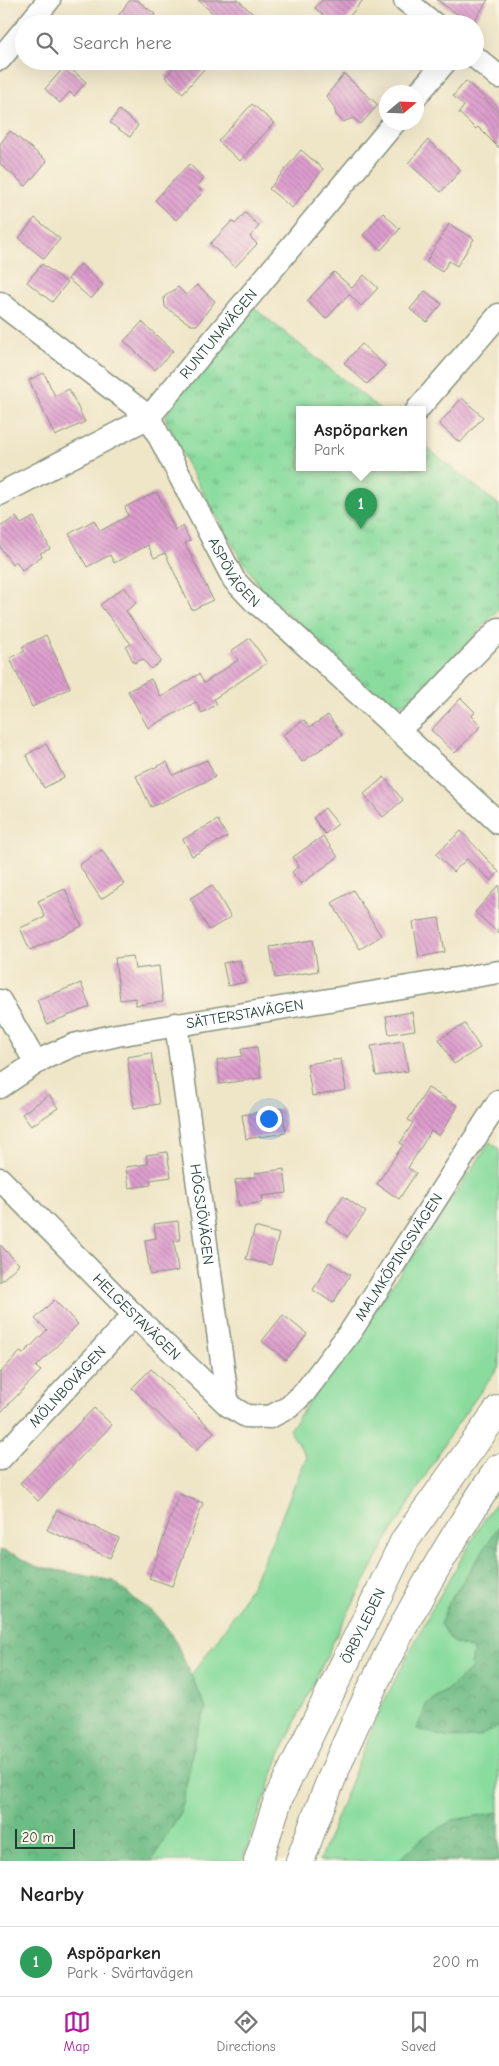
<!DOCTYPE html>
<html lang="en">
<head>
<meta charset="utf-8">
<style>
  :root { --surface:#fff; --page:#f2f2f2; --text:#222; --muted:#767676; --line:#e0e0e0; --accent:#b5179e }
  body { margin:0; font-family:"Comic Neue",sans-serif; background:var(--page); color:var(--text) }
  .compass { position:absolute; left:379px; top:85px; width:45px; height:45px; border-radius:50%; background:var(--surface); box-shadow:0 5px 20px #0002; rotate:71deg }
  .scale { position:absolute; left:15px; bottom:12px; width:60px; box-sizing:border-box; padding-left:5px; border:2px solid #1f3d34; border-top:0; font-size:14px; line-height:18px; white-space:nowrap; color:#1f3d34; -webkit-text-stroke:4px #fcf5e5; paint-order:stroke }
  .you { position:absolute; left:268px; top:1118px; width:18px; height:18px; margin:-12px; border:4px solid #fff; border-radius:50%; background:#1a73e8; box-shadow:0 0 0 8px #1a73e833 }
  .badge { display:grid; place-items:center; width:32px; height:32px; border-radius:50%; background:var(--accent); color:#fff; font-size:16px; font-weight:700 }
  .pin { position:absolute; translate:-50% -41px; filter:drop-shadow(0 1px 2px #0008) }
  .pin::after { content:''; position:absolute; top:26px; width:18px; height:15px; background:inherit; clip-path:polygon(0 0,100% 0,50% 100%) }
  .popup { position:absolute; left:296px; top:406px; width:130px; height:65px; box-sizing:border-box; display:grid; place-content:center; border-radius:0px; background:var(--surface); filter:drop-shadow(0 1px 4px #0005); font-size:16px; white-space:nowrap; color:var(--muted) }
  .popup b { font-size:19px; color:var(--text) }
  .popup::after { content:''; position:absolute; left:50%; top:100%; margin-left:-10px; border:10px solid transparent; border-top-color:var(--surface) }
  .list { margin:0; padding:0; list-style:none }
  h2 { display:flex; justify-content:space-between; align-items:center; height:65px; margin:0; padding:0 20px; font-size:21px }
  h2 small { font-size:16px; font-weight:400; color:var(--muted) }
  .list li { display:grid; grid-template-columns:32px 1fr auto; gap:15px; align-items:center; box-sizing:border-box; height:70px; padding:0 20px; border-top:1px solid var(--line) }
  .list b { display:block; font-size:19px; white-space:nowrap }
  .list p { margin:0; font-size:16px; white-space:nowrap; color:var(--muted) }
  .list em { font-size:16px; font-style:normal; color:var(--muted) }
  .icon { flex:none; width:28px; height:28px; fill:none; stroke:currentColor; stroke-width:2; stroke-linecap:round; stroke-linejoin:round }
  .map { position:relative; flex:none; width:499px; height:1861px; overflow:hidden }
  .search { position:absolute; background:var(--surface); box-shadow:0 5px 20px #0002; left:15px; right:15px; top:15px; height:55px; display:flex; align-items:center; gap:12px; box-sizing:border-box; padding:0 18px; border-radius:28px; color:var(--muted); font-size:19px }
  .sheet { height:135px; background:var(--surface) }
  nav { display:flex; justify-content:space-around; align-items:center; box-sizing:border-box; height:70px; border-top:1px solid var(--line); background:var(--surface); font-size:14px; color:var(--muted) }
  nav a { display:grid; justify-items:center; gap:2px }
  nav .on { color:var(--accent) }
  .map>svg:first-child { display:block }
  .green { fill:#89dc9e; stroke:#548c69 }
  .forest { fill:url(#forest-crowns); stroke:#467c5c }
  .park { fill:url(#park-tufts); stroke:#548c69 }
  .building { fill:url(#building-back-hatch) }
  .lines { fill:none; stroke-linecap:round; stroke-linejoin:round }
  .minor-casing { stroke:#87927e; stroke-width:25 }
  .secondary-casing { stroke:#87927e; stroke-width:30 }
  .minor { stroke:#fff; stroke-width:22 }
  .secondary { stroke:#fff; stroke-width:28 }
  .labels { text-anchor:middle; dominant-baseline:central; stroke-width:4.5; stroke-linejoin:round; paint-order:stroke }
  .street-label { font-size:15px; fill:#1f3d34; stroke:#fcf5e5 }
</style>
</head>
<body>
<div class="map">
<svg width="499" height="1861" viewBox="0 0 499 1861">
  <defs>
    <pattern id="forest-crowns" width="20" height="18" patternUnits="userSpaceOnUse" patternTransform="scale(1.25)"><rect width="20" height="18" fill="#6ebc85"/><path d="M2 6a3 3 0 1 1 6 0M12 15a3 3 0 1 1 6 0" fill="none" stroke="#5a9a6e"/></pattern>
    <pattern id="park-tufts" width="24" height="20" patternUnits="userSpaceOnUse" patternTransform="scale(1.25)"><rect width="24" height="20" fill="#89dc9e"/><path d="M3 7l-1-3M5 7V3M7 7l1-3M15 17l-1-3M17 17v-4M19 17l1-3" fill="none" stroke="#6fb482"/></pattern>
    <pattern id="building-back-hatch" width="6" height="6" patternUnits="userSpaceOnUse" patternTransform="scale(1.25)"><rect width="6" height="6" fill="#de9dce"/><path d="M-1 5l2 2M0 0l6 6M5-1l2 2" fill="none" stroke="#b381a8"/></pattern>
  </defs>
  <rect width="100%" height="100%" fill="#fcf5e5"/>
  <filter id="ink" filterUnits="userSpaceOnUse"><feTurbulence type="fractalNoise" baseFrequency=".02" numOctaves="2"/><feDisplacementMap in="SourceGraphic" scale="10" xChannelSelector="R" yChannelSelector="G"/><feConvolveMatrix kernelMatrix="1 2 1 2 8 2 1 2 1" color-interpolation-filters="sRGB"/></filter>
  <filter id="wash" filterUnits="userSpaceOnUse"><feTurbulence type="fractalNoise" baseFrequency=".0096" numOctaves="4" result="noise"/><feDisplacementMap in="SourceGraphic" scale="20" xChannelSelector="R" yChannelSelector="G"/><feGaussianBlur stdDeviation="1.12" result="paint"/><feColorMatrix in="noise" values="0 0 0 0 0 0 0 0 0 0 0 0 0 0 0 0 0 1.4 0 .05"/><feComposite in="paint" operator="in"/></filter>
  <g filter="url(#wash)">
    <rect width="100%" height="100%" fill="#efe6c8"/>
    <!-- green -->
    <path class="green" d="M490,1142L499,1149V1366L451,1433L387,1540L340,1628L281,1752L242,1861H151L181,1813L195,1738L206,1708L191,1675C216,1642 241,1608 259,1570C277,1533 289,1494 307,1457L289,1430L433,1227Z
      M499,1497V1861H319L380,1709L432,1609L482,1523Z"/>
    <!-- forest -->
    <path class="forest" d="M499,1526V1726L478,1737L448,1738L417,1729L427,1703L447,1690L471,1669L473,1649L452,1642L440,1624L449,1602Z
      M0,1550L16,1555L35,1566L114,1581L134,1599L152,1611L172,1634L206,1708L195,1738L181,1813L151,1861H0Z
      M499,1812V1861H397L424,1837L453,1820Z"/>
    <!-- park -->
    <path class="park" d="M253,307L381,410H300V468H422V444L499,505V609L425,688L408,702L388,706L262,590L237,552L189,468L165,417L180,393Z"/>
    <g id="blocks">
      <!-- building -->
      <path class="building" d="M130,0H137L155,14L147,24H112Z
        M198,0H238L264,24H225Z
        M322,0H363L343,24H333L315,8Z
        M437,0H488L472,24Z
        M179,61H211L183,93L165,77Z
        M66,65L86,82L74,96L70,92L60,103L45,89Z
        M344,74L378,105L361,124L353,118L343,122L336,115L334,107L326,96Z
        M466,81L499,112V148L478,127L476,129L459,113L464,106L453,96Z
        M252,104L274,123L240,161L218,141Z
        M119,110L138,125L130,137L110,123Z
        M10,131L47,161L26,186L0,164V144Z
        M428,140L461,170L441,192L408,163Z
        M301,150L323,169L292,208L269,189Z
        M189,164L204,178L197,186L203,192L176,220L155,200Z
        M245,213L259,226L250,237L257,244L235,267L210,244L232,221L235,224Z
        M383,213L400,229L381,250L363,235Z
        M35,218L60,239L44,259L19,238Z
        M449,224L474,239L457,266L449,261L442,272L426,262Z
        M42,264L67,283L52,302L27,282Z
        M81,264L103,285L91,299L68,279Z
        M334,272L352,288L364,275L378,288L361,306L349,294L326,319L307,301Z
        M197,285L215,301L197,325H191L165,307L164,297L178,287L186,295Z
        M425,291L442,304L427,322L410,309Z
        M142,322L173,351L155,370L124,341Z
        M362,344L385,366L367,384L344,363Z
        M44,373L55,396L69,389L85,422L55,436L29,380Z
        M462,398L483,417L460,443L439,424Z
        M157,492L175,530L183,526L190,541L185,543L213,600L192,610L165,553L154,558L148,545L114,563L110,555L87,567L69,534L94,520L100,531L128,516L125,507Z
        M16,517L21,524L34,517L50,549L40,553L42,556L22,570L16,561L12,564L0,547V527Z
        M124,587L136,603L126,611L161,661L151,669L143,659L134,663L126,647L131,644L100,605Z
        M46,635L70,688L32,707L10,658L25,651L22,647Z
        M250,638L267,663L214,699L217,704L202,713L196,702L148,728L128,691L151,679L161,697L199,674L204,683L238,660L231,651Z
        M461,698L475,712L472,716L481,726L455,753L431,730Z
        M328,715L342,735L302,762L283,735L304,720L310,727Z
        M46,744L64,777L44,788L26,755Z
        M207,760L215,777L151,807L136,776L167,762L173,775Z
        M384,777L403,800L383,817L364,794Z
        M325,808L338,824L325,834L313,818Z
        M218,820L227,837L192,856L183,839Z
        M461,831L499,872L491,881L467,859L453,872L436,854Z
        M323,836L338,857L301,884L292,872L299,866L293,857Z
        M102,850L124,884L101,899L79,865Z
        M212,885L231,917L209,930L190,898Z
        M499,885V934L475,912Z
        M65,889L82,926L30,950L20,928L45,917L38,901Z
        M353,890L381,936L360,949L332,903Z
        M439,918L445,952L419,957L413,922Z
        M313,940L318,971L275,978L270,947Z
        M133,956L135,969L159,966L163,1002L136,1005V998L120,1000L115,958Z
        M240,960L245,982L228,986L223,963Z
        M81,983L90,1007L47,1024L37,1000Z
        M412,1012L415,1030L389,1034L386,1016Z
        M465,1024L480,1048L454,1064L439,1039Z
        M403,1041L408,1071L376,1076L371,1046Z
        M257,1047L261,1078L220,1084L217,1060L242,1056L241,1049Z
        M151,1053L159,1104L134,1108L127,1057Z
        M341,1059L346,1090L312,1096L307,1064Z
        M428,1088L458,1106L439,1136L431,1131L408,1168L416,1173L399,1199L377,1184L403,1145L400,1143L413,1123L408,1120Z
        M49,1095L58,1108L31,1126L22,1114Z
        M282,1108L286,1133L246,1139L242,1115Z
        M167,1152L171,1177L150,1180L151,1185L129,1188L126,1167L148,1164L146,1155Z
        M284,1169L287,1193L262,1196L263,1202L239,1206L235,1180L255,1177V1173Z
        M343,1196L366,1212L347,1237L326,1221Z
        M178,1221L180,1240L174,1241L178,1271L150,1275L145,1240L156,1238L154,1224Z
        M255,1227L279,1234L271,1265L246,1259Z
        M0,1245L19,1264L0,1282Z
        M329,1262L350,1275L333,1303L313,1290Z
        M54,1300L78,1324L36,1367L41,1371L0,1413V1373L20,1352L23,1354L47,1330L35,1319Z
        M283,1315L307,1334L286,1360L262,1341Z
        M151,1369L214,1432L196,1451L132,1388Z
        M94,1408L112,1425L38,1501L20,1483Z
        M179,1494L203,1503L172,1586L149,1578Z
        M57,1510L119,1538L110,1558L47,1530Z"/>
    </g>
  </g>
  <g filter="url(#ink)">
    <use href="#blocks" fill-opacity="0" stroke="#87927e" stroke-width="1"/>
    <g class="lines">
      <defs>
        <g id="minor">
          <path d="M405,0L434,24"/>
          <path d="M29,24L49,0"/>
          <path d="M475,57L499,77"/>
          <path d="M0,59L24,30"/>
          <path d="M416,96L446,61"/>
          <path id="s1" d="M0,303L149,417L234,580L254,601L287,628L499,823"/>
          <path d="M417,410L499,315"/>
          <path id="s2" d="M0,494L149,417L395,122"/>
          <path d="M398,730L423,708L499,629"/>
          <path d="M0,1001L36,1063"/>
          <path id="s3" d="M176,1024L228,1405"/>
          <path id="s4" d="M0,1087L42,1059L74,1045L117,1035L499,972"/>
          <path id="s5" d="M0,1179L134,1315L228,1405L246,1416L270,1417L289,1407L304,1393L351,1331L499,1101"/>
          <path id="s6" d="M0,1459L134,1315"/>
        </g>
        <g id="secondary">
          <path id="s7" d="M258,1861L279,1797L405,1540L499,1409"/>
          <path d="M300,1861C349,1722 416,1590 499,1468"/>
        </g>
      </defs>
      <!-- minor casing -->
      <use href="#minor" class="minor-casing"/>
      <!-- secondary casing -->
      <use href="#secondary" class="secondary-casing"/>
      <!-- minor -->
      <use href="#minor" class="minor"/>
      <!-- secondary -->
      <use href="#secondary" class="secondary"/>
    </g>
  </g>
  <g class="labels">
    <!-- street labels -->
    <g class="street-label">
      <text stroke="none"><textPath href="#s2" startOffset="276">RUNTUNAVÄGEN</textPath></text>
      <text stroke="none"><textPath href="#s1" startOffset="365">ASPÖVÄGEN</textPath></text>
      <text stroke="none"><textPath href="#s4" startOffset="259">SÄTTERSTAVÄGEN</textPath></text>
      <text stroke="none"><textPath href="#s3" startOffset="192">HÖGSJÖVÄGEN</textPath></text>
      <text stroke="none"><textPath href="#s5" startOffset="574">MALMKÖPINGSVÄGEN</textPath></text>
      <text stroke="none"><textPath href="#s5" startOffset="194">HELGESTAVÄGEN</textPath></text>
      <text stroke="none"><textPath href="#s6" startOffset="99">MÖLNBOVÄGEN</textPath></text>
      <text stroke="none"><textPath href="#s7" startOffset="258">ÖRBYLEDEN</textPath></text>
    </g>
  </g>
</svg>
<svg class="compass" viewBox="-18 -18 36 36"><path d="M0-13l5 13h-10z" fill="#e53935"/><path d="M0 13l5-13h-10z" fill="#767676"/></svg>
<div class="scale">20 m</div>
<div class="you"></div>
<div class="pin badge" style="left:361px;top:529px;background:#2e9e5b">1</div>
<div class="popup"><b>Aspöparken</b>Park</div>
<div class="search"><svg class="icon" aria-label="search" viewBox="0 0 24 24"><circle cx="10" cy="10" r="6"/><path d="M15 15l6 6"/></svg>Search here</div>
</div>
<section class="sheet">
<h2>Nearby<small></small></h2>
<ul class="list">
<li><span class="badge" style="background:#2e9e5b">1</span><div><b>Aspöparken</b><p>Park · Svärtavägen</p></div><em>200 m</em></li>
</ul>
</section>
<nav>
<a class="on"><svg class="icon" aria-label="map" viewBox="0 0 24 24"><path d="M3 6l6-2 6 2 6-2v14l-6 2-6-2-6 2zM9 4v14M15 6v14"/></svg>Map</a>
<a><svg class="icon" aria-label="directions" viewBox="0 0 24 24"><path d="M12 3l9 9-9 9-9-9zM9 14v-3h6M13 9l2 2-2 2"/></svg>Directions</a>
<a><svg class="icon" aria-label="saved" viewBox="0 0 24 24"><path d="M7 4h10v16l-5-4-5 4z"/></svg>Saved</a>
</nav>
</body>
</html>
